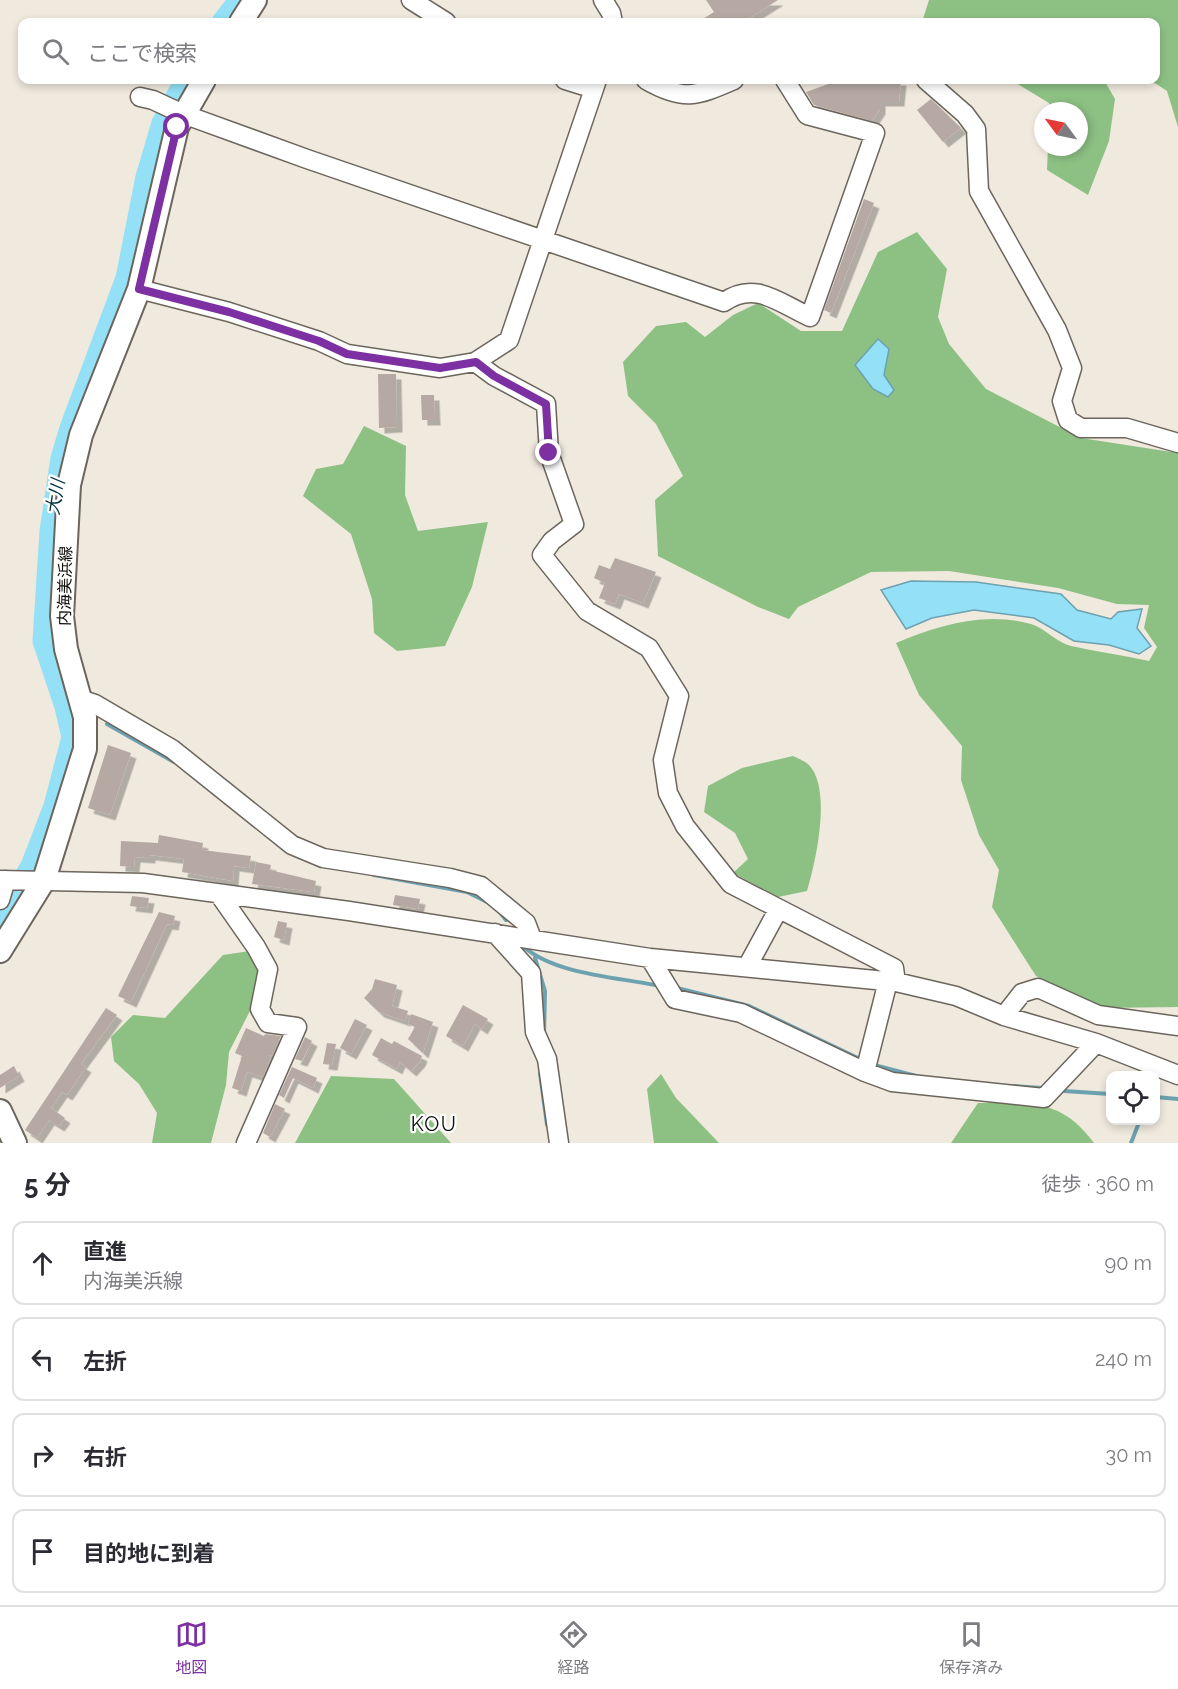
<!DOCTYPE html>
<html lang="ja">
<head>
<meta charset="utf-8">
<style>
  :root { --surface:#fff; --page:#f2f2f3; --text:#2b2b33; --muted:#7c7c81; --line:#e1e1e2; --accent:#7d30a1 }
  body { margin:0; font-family:Raleway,"Noto Sans JP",sans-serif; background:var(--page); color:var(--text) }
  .controls { position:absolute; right:18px; bottom:18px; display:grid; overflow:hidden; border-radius:12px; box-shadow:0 3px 9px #0003 }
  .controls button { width:54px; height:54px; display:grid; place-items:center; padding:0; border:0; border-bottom:2px solid var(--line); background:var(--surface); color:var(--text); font:30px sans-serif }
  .compass { position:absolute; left:1034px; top:102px; width:54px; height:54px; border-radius:50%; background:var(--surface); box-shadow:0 3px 9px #0003; rotate:303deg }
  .stop { position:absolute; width:18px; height:18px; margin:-14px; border:4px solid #7d30a1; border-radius:50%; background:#fff }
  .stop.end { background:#7d30a1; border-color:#fff; box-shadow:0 2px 6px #0008 }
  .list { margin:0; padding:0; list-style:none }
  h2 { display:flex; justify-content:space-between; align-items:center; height:78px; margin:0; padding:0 24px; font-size:26px }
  h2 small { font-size:20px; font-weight:400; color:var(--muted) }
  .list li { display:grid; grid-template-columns:39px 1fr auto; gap:18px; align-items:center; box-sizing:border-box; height:84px; margin:0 12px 12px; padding:0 12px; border:2px solid var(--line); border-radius:12px }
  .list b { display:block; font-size:22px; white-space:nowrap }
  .list p { margin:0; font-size:20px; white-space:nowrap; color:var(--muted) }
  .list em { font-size:20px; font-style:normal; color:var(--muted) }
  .icon { flex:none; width:33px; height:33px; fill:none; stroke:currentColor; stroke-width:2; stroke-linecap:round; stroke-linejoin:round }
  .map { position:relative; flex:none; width:1178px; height:1143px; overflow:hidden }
  .search { position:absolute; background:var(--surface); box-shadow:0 3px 9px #0003; left:18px; right:18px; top:18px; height:66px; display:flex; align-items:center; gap:15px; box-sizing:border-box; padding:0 21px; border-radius:12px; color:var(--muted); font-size:22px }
  .sheet { height:462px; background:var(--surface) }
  nav { display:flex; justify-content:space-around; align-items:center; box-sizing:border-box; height:84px; border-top:2px solid var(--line); background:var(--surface); font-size:16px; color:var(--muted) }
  nav a { display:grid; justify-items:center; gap:3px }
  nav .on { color:var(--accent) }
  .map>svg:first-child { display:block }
  .forest { fill:#8dc184 }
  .water { fill:#94e1f7; stroke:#6ca1b0; stroke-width:1.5 }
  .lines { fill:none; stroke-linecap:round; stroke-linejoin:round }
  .stream { stroke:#6ca1b0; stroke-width:4 }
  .river { stroke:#94e1f7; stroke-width:21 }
  .building { fill:#b6a9a4; filter:url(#shadow) }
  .minor-casing { stroke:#6b655c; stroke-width:21 }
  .major-casing { stroke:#6b655c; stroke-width:26 }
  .minor { stroke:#fff; stroke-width:18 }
  .major { stroke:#fff; stroke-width:22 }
  .route { stroke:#7d30a1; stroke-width:8 }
  .labels { text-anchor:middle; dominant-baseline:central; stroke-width:4.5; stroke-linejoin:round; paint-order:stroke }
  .street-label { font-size:16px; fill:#0f0d0a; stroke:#fff }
  .water-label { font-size:18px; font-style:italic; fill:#00323d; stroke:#fff }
  .quarter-label { font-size:20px; letter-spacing:1.5px; fill:#0f0d0a; stroke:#fff }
</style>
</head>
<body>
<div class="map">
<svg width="1178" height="1143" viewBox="0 0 1178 1143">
  <defs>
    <filter id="shadow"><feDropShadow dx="5.5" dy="5.5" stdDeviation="0" flood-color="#0004"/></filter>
  </defs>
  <rect width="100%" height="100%" fill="#f0e9de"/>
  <!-- forest -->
  <path class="forest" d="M929,0H1178V127L1167,91L1150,80H1156V22H922Z
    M1011,80H1104L1115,99L1109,141L1088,195L1047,170L1048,147H1079V111H1049V103Z
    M917,232L947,269L938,317L949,344L986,389L1081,438L1178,453V1007L1102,1008L1036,976L992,907L999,870L979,835L961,780L962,746L919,695L896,643C938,625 985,611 1031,624C1045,628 1057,643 1071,646C1097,652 1123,655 1149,661L1157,647L1144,628L1149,605L1117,604L1058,588L949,571L871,572L798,607L789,619L758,607L658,556L655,500L683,476L656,424L628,396L623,362L656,326L686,322L705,337L733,315L758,303L801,331H842L878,252Z
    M364,426L406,446L405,495L418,531L488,522L472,587L445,646L397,651L374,633L372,599L351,534L303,496L316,469L343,464Z
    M793,756C797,758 805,761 809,765C832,789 816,861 807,891L778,897L733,873L748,859L735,833L704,812L708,786L742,768Z
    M250,951L261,971L254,1003L229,1052L226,1085L211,1143H152L157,1113L139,1084L114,1061L111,1037L133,1015L165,1018L223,955Z
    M661,1074L676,1098L719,1143H654L647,1089Z
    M331,1076L394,1079L451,1143H295Z
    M978,1103C1030,1104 1060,1097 1094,1143H951Z"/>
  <!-- water -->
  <path class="water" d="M878,339L889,349L884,375L894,390L888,397L873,389L855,365Z
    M911,581L976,582L1061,594L1077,610L1111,619L1118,612L1142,609L1137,628L1151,646L1139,654L1109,645L1074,641L1034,618L974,610L932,618L906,629L881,590Z"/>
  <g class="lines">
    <!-- stream -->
    <path class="stream" d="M107,724L174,762
      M299,857L320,865
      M374,875L467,892L489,903
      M499,911L506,920
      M524,947C555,974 615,977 655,985
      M535,958L545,991L544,1036
      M677,988L749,1006L862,1060
      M878,1066L916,1076
      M540,1073L547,1125
      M1013,1086L1042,1088
      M1064,1091L1110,1094
      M1156,1097L1178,1099
      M1131,1143L1140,1120"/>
    <!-- river -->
    <path class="river" d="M222,22L239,0
      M0,917L31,866L54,806L72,737L65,707L43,641L50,531L61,458L70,428L126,278L146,177L162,123L185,80"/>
  </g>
  <!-- building -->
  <path class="building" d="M706,0H778L743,22H698L714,12Z
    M833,80H901L899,101H880V109L872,121L814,105L806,92L834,82Z
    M931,99L961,128L943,142L917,110Z
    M864,199L874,203L831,313L824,310Z
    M378,374H396L397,427L379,428Z
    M421,395H434L435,420H422Z
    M615,558L656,572L643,603L619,594L615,604L599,598L605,583L594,578L599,565L610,569Z
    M108,745L131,753L110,815L88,808Z
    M159,835L203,843L202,850L251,856L249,868L234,866L233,881L182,872L184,859L150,855V858L135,857L134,867L120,866L121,841L158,843Z
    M256,862L271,865L270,870L316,881L314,892L252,884Z
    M395,895L420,899L418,909L393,905Z
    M132,896L149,898L147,908L130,906Z
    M159,912L175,916L173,925L167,924L131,1002L118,996Z
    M278,921L287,923L284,940L274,937Z
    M375,979L397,985L392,1006L408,1011L405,1021L379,1012L364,998L372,989Z
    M463,1005L488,1019L482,1029L475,1024L463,1046L446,1036Z
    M106,1008L117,1015L81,1064L86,1067L67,1095L62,1092L51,1108L65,1118L59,1126L49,1120L37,1138L25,1130Z
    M411,1014L433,1022L423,1053L408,1039L415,1027L408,1024Z
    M355,1019L367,1025L351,1054L340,1048Z
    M246,1028L264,1036L265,1034L281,1036L272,1056L268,1055L271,1057L263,1077L247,1072L241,1091L232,1088L242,1056L235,1053Z
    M305,1037L312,1041L302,1061L295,1059Z
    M381,1038L392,1044L394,1041L422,1056L420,1061L411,1071L400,1062L397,1069L372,1055Z
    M327,1043L336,1044L332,1065L323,1064Z
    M14,1066L19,1076L0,1088V1075Z
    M292,1067L317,1078L313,1088L293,1078L284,1098L279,1095Z
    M275,1104L285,1109L270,1137L263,1133Z"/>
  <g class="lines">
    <defs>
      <path id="minor" d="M411,0L446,22
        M603,0L611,13L613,22
        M565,80L594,89
        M646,80C684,102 697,96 734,80
        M926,80L965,114L976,129L979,191L1057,330L1072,368L1062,401L1068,420L1081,428H1127L1178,443
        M140,97L153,100L183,114L307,159L724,302C755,280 779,303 810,317L875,133L807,115L785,80
        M139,289L229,312L319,341L347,354L440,368L475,362L509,340L597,80
        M475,362L494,376L546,404L549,453L574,524L552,541L542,555L587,611L649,648L679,696L663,760L668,793L685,826L731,884L894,968L896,982
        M80,699L95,704L172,749L292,845L323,858L450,878L481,886L526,923L532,939
        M0,880L143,883L349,911L650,958L896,982L956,996L1004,1016L1096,1043L1178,1075
        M219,894L256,947L268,969L260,1009L268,1023L297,1027L246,1143
        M0,900L6,880
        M495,933L531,973L535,1032L547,1059L559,1143
        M650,958L675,999L741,1013L865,1072L892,1082L1044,1098L1096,1043
        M747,967L778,910
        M1004,1016L1022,993L1038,988L1098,1015L1178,1026
        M865,1072L888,981"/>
      <path id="major" d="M241,22L255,0
        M0,951L44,880L85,749V717L66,649L62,616L69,485L81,435L139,289L177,127L204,80
        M0,1111L15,1143"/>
    </defs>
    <!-- minor casing -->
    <use href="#minor" class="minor-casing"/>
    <!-- major casing -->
    <use href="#major" class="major-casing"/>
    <!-- minor -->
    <use href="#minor" class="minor"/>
    <!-- major -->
    <use href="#major" class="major"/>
  </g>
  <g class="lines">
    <!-- route -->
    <path class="route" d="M177,127L139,289L229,312L319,341L347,354L440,368L476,362L494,376L546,404L549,453"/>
  </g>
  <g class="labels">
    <!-- street labels -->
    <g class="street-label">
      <text transform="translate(65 586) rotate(-89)">内海美浜線</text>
    </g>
    <!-- water labels -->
    <g class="water-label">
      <text transform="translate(55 497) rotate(-81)">大川</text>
    </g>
    <!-- quarter labels -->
    <g class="quarter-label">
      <text x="434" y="1124">KOU</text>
    </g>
  </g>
</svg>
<div class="controls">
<button><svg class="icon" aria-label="locate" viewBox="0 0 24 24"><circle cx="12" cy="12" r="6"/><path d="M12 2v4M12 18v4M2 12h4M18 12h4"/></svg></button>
</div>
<svg class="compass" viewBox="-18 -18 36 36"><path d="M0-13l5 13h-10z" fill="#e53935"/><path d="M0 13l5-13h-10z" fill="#7c7c81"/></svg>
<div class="stop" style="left:177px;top:127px"></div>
<div class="stop end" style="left:549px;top:453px"></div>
<div class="search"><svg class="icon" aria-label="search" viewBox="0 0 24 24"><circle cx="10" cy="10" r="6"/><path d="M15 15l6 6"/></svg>ここで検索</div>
</div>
<section class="sheet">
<h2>5 分<small>徒歩 · 360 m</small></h2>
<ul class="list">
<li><svg class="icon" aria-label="ahead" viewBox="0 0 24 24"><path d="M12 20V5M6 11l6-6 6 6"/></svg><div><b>直進</b><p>内海美浜線</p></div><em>90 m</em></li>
<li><svg class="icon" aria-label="left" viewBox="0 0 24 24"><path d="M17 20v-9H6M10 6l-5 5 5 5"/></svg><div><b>左折</b></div><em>240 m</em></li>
<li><svg class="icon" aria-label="right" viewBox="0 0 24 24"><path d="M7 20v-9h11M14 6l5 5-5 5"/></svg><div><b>右折</b></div><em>30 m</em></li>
<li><svg class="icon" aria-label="arrive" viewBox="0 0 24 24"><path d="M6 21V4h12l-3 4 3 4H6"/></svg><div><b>目的地に到着</b></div></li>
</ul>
</section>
<nav>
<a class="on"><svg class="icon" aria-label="map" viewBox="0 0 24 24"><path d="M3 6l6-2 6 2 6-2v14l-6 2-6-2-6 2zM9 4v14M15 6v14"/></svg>地図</a>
<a><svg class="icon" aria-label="directions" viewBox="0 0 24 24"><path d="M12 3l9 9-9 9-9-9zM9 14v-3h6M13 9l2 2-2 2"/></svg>経路</a>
<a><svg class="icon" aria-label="saved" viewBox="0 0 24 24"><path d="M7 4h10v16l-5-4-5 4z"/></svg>保存済み</a>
</nav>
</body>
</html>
